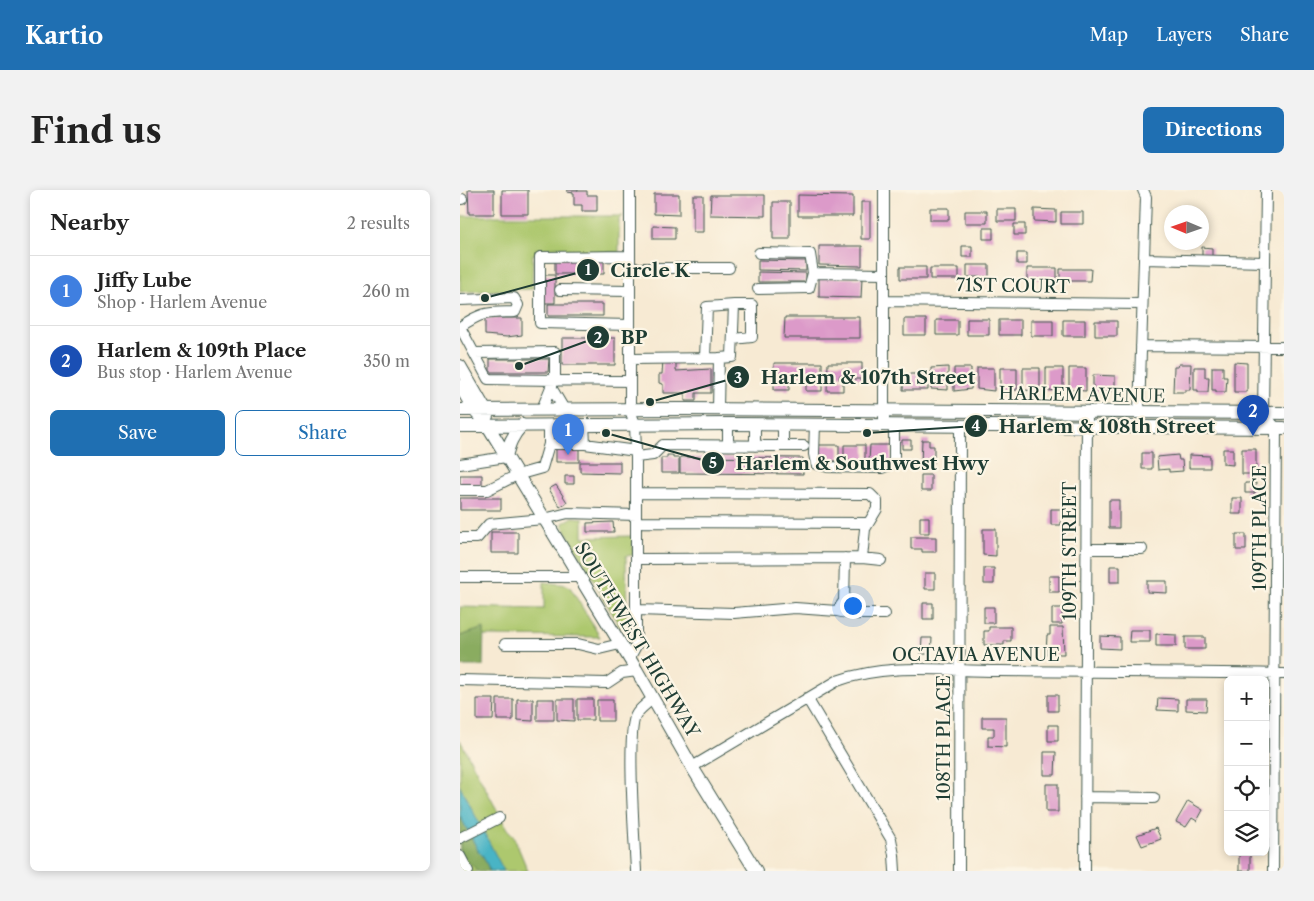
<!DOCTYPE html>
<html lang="en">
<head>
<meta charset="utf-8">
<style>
  :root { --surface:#fff; --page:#f2f2f2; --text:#222; --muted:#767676; --line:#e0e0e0; --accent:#1f6fb2 }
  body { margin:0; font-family:"Libre Caslon Text",serif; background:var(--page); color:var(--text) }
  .controls { position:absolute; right:15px; bottom:15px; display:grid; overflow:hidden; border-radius:8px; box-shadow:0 2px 8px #0003 }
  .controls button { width:45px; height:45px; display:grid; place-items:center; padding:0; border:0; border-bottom:1px solid var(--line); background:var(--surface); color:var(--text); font:25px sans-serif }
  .compass { position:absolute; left:704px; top:15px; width:45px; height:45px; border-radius:50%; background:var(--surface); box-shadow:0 2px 8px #0003; rotate:272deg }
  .you { position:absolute; left:392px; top:415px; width:18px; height:18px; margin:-12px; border:4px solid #fff; border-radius:50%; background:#1a73e8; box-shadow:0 0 0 8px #1a73e833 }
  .badge { display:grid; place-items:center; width:32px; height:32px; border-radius:50%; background:var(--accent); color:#fff; font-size:16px; font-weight:700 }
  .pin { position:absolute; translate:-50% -41px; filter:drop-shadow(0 1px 2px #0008) }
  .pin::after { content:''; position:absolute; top:26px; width:18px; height:15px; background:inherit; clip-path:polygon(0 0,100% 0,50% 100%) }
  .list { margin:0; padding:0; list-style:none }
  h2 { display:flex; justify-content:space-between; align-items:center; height:65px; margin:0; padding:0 20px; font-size:21px }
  h2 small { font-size:16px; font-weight:400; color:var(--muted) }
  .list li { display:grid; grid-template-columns:32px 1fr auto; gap:15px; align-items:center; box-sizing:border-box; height:70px; padding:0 20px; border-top:1px solid var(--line) }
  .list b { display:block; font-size:19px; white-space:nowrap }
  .list p { margin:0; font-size:16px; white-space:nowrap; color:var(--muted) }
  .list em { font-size:16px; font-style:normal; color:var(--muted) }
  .actions { display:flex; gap:10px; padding:15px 20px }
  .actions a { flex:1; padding:11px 0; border:1px solid var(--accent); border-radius:8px; text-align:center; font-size:18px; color:var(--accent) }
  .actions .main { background:var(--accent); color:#fff }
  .icon { flex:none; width:28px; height:28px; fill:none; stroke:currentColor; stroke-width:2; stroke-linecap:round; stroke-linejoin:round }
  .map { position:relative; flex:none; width:824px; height:681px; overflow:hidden; border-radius:8px }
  header { display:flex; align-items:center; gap:30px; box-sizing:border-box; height:70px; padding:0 25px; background:var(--accent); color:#fff }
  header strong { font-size:24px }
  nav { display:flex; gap:28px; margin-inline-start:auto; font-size:18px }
  .intro { display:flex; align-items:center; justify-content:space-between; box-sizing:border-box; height:120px; padding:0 30px }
  h1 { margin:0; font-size:35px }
  .button { padding:12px 22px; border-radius:8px; background:var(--accent); color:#fff; font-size:18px; font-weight:700 }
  main { display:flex; gap:30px; padding:0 30px }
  aside { flex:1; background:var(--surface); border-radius:8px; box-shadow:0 2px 8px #0003 }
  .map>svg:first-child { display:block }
  .green { fill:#adc86e; stroke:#668251 }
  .forest { fill:#8aac61; stroke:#54744a }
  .water { fill:#48b4c5; stroke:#34787c }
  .building { fill:#dc9ac9 }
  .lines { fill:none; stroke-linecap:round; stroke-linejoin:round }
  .minor-casing { stroke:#3f574c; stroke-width:12 }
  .major-casing { stroke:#3f574c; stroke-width:14 }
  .minor { stroke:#fff; stroke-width:10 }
  .major { stroke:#fff; stroke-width:12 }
  .labels { text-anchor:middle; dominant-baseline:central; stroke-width:4.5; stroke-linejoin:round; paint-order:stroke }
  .street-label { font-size:18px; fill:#1f3d34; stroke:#fcf5e5 }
  .leader { fill:none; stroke:#1f3d34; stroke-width:2 }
  .callout-dot { fill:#1f3d34; stroke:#fcf5e5; stroke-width:2 }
  .mark-label { font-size:15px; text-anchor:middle; font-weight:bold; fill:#fff }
  .callout-label { font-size:19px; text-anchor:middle; font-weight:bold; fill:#1f3d34; stroke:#fcf5e5; stroke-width:4.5; stroke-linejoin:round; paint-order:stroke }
</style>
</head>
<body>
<header>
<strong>Kartio</strong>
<nav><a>Map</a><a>Layers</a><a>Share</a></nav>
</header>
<div class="intro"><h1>Find us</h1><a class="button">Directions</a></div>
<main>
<aside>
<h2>Nearby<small>2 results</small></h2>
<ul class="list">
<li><span class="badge" style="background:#3f7fe0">1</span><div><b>Jiffy Lube</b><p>Shop · Harlem Avenue</p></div><em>260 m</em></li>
<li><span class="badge" style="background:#1a4fb4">2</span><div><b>Harlem &amp; 109th Place</b><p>Bus stop · Harlem Avenue</p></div><em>350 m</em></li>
</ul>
<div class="actions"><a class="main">Save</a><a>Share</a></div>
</aside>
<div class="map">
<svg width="824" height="681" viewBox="0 0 824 681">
  <rect width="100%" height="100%" fill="#fcf5e5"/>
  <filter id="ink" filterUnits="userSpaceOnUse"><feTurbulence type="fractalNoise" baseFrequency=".02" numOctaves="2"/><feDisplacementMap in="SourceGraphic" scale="10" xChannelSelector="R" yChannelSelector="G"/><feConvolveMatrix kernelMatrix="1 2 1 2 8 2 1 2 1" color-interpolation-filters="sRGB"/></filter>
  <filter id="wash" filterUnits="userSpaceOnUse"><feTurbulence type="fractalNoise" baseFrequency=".0096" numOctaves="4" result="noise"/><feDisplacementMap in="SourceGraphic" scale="20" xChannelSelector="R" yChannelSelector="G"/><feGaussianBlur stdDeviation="1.12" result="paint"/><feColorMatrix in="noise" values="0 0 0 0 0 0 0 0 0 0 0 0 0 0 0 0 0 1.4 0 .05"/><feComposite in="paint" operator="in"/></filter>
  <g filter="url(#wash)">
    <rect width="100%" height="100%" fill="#f7ead3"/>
    <!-- green -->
    <path class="green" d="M0,26H162L159,29V62L73,64L72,99L0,102Z
      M113,327L123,328V347L173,346V365L166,366L167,428H174L173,435L169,439L160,437L103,336V333Z
      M84,392L107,395L110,397L140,447L24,446V439L0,446V417L84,419Z
      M0,550L47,639L53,645L68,681H0Z"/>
    <!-- forest -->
    <path class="forest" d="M24,438L23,476H0V446Z
      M0,626L19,662L23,666L30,681H18L9,672L0,674Z"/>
    <!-- water -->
    <path class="water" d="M0,596L44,681H30L23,666L19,662L0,626Z"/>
    <g id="blocks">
      <!-- building -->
      <path class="building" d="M8,0H34V24H9Z
        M42,0H68V24H42Z
        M107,0H118V1H127V5H137V21H122V15H114V3L107,2Z
        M194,4H219V25L194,24Z
        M233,5H243V42H233Z
        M251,5H305V26L250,25Z
        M338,5L393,6V26H338Z
        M313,12H330V49H313Z
        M401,12H410V49H401Z
        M470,18H489V30H470Z
        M537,19H556V31H537Z
        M574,19L596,20V32L574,31Z
        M505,21H527V33H505Z
        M601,22H623V34H601Z
        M554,34H565V45H554Z
        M193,36L215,37V49H193Z
        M523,38H533V49H523Z
        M359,56H402V76L359,75Z
        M502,56H512V67H502Z
        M742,57L752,58V68H742Z
        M557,63H567V74H557Z
        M95,68H144V84H95Z
        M298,70L346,71V81L298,80Z
        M507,75H529V87H507Z
        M440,77H466V89H440Z
        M470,78H499V89H470Z
        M567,78H597V90H567Z
        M600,79H631L630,91H600Z
        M298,82L346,83V92H298Z
        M84,85H95V113H83Z
        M359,88H402L401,108L359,107Z
        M88,114H143V126H88Z
        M325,127H400V148H324Z
        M25,128H62V145L47,147L25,145Z
        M444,129H466V145H444Z
        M507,129H529V145H507Z
        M476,130H498V145H476Z
        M539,130H561V145H539Z
        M571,130H593V146H571Z
        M603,130H625V146H603Z
        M635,131H657V146H635Z
        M102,148H155V175H102Z
        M30,169H89L88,182H30Z
        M203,170H216V181L251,179V203H236V211H225V203H203V194L199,193V184H202Z
        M774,172L787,173V202H774Z
        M314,173H362V201H346V188H350V185L325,184V189H329V200H314Z
        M368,173H402V189H390V185H380L379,189H383V201H367Z
        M719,174H731L730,200H725V202H713L714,177H718Z
        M488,177V200L471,199V178Z
        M734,177H745V187H749L748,202H738V200H734Z
        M752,177H763V187H767L766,202H756V200H752Z
        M494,178H511V199L494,201Z
        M517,178H534V201L517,199Z
        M540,178H557V200L540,201Z
        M563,178H580V201L563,200Z
        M586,178H603V200L586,201Z
        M609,178H626V201L609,200Z
        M444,184H468V200H443Z
        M633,185L655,186V201H633Z
        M442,250H451V259H442Z
        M462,250H469V256H474V273H461Z
        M357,255H379V271H357Z
        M384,255H405V271H384Z
        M410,255H431V271H409Z
        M96,259H119V272H96Z
        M763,259H773V275L763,274Z
        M782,259H796V284H782Z
        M682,263H692V279H682Z
        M207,265H213V268H219V283H201V268H207Z
        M718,265L719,270H722L723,281L709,282V279L698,280L697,267Z
        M729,265L750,266V278H729Z
        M220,267L343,268V284L220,283Z
        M120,272H160V283L120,282Z
        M0,285H22V295H0Z
        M461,285H471V301H461Z
        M105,286H114V294H105Z
        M785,293H796L795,303H785Z
        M96,295L107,312L100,317L89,299Z
        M0,308H41V320H0Z
        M772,308H782V324H772Z
        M649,310H659V338H649Z
        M591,319H601V335H591Z
        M460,327H469V343H460Z
        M153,332L154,342H127V333Z
        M523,339H536V366L523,365Z
        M31,342H58V363H31Z
        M776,344H786V360H776Z
        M451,347H476V362H462V359H451Z
        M650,376H660V392H650Z
        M524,378H534V394H524Z
        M465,383H475V399H465Z
        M589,386H599V402H589Z
        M687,391H707V403L687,402Z
        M463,413H473V429H463Z
        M524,417H534V433H524Z
        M592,418H602V434H592Z
        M529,437H551V451H544V455H524V441H529Z
        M590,437H603L604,464H586L587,445H590Z
        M670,440H690V452H669Z
        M696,444L716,445V456H696Z
        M640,446L660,447V459L640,458Z
        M725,447H745V459H725Z
        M462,448H472L471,464H461Z
        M588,505H598V521H588Z
        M698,508L718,509V521L697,520Z
        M17,509H34L33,530H17Z
        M37,509H53V530H37Z
        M57,509H73V531L57,530Z
        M77,509H94V530H77Z
        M97,509H114V531L97,530Z
        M117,509H133V530H117Z
        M726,509H747L746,521L726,520Z
        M137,510H153V531H137Z
        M522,527H546V557L528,556V546H534V538H522Z
        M588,535H598V551H588Z
        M584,562H596L595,585H584Z
        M586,594H598V622H586Z
        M728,611L743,620L737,631L732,628L726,637L716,632Z
        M696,638L701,649L682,656L677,645Z
        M779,663H790V681H779Z"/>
    </g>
  </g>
  <g filter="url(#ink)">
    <use href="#blocks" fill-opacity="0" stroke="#3f574c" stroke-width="1"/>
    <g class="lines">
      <defs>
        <path id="minor" d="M424,0V235
          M806,0L803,223L816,238L813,681
          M0,9H2
          M684,69L805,72
          M170,78H269
          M353,83L424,84
          M298,99L349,98L353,83L350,64L299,63
          M100,100L170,101
          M0,110L54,108L58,115L55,122C28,123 23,121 0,137
          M424,111L682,114
          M170,135L80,133V67L170,66
          M0,137L28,189L170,191
          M681,156L824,157
          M14,163L95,162V190L91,197
          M245,168L247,117L274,115
          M170,169L259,168
          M82,219L91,197L104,219
          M258,219L259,168L272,167L274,115H292V147L273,149
          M679,223L686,7L683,0
          M124,234L125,254L176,261
          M268,234V255
          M295,234V256
          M355,234L354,264L356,274L368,277L422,278L430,275L434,271V235
          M89,254H125
          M323,256V234
          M176,267L193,265L203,255L344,256
          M0,274L46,267
          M0,300H27L57,285L82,278L89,254V235
          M176,303L410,304L417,311V319L405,339L402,368
          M176,332L408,333
          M0,348H17L29,334L84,329L108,323L176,325
          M626,359H682
          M176,369L402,368L421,370
          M0,387H119
          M177,420L274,423L335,418L377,421L391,424H425
          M377,421L384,411L385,368
          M45,454H118L139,459L160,454
          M169,469L176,456V261L175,234L170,220V0
          M0,490L147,493L162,483L177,481
          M347,508L431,649L434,665L435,681
          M232,577L377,491C430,472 484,481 539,481C634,482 729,482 824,484
          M625,607L694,608
          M0,648L39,628
          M0,666L8,681
          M176,681C175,657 166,540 176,525C179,519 187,514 192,509
          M499,681L500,235
          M625,681L627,222"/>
        <path id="major" d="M0,176L26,221L27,226
          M0,196L14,220L28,236L177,481L232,577L296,681
          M0,220L223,219L824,223
          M0,236L268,234L824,238
          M46,267C49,254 52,246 62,235"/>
      </defs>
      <!-- minor casing -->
      <use href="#minor" class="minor-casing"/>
      <!-- major casing -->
      <use href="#major" class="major-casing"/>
      <!-- minor -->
      <use href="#minor" class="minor"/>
      <!-- major -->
      <use href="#major" class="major"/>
    </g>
  </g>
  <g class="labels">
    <!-- street labels -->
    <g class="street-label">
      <text transform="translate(553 96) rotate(1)">71ST COURT</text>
      <text transform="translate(622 205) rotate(1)">HARLEM AVENUE</text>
      <text transform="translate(800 338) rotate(-90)">109TH PLACE</text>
      <text transform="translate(610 361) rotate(-90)">109TH STREET</text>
      <text transform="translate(177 450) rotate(59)">SOUTHWEST HIGHWAY</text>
      <text x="516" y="465">OCTAVIA AVENUE</text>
      <text transform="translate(484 548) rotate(-90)">108TH PLACE</text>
    </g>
  </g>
  <!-- callouts -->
  <path class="leader" d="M25 108L128 80M59 176L138 147M190 212L278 187M407 243L516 236M146 243L253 273"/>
  <g class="callout-dot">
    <circle cx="25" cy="108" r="5"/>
    <circle cx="59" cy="176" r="5"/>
    <circle cx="190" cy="212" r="5"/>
    <circle cx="407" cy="243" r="5"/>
    <circle cx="146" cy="243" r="5"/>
    <circle cx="128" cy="80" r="12"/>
    <circle cx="138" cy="147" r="12"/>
    <circle cx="278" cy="187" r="12"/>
    <circle cx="516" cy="236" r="12"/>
    <circle cx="253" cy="273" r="12"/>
  </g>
  <g class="mark-label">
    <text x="128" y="85">1</text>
    <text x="138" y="153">2</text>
    <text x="278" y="193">3</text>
    <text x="516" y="241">4</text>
    <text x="253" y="278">5</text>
  </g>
  <g class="callout-label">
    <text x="190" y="87">Circle K</text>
    <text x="174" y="154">BP</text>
    <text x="408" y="194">Harlem &amp; 107th Street</text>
    <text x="647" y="243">Harlem &amp; 108th Street</text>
    <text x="402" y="280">Harlem &amp; Southwest Hwy</text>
  </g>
</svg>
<div class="controls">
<button>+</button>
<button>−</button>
<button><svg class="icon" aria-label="locate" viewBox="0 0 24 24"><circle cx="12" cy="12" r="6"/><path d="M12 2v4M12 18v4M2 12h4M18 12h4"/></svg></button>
<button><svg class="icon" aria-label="layers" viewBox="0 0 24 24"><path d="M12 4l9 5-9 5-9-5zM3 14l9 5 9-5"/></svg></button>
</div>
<svg class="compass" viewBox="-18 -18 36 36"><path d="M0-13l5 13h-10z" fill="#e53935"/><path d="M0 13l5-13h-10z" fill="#767676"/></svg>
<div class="you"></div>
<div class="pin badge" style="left:108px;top:265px;background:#3f7fe0">1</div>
<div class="pin badge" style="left:793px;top:246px;background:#1a4fb4">2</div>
</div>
</main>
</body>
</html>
